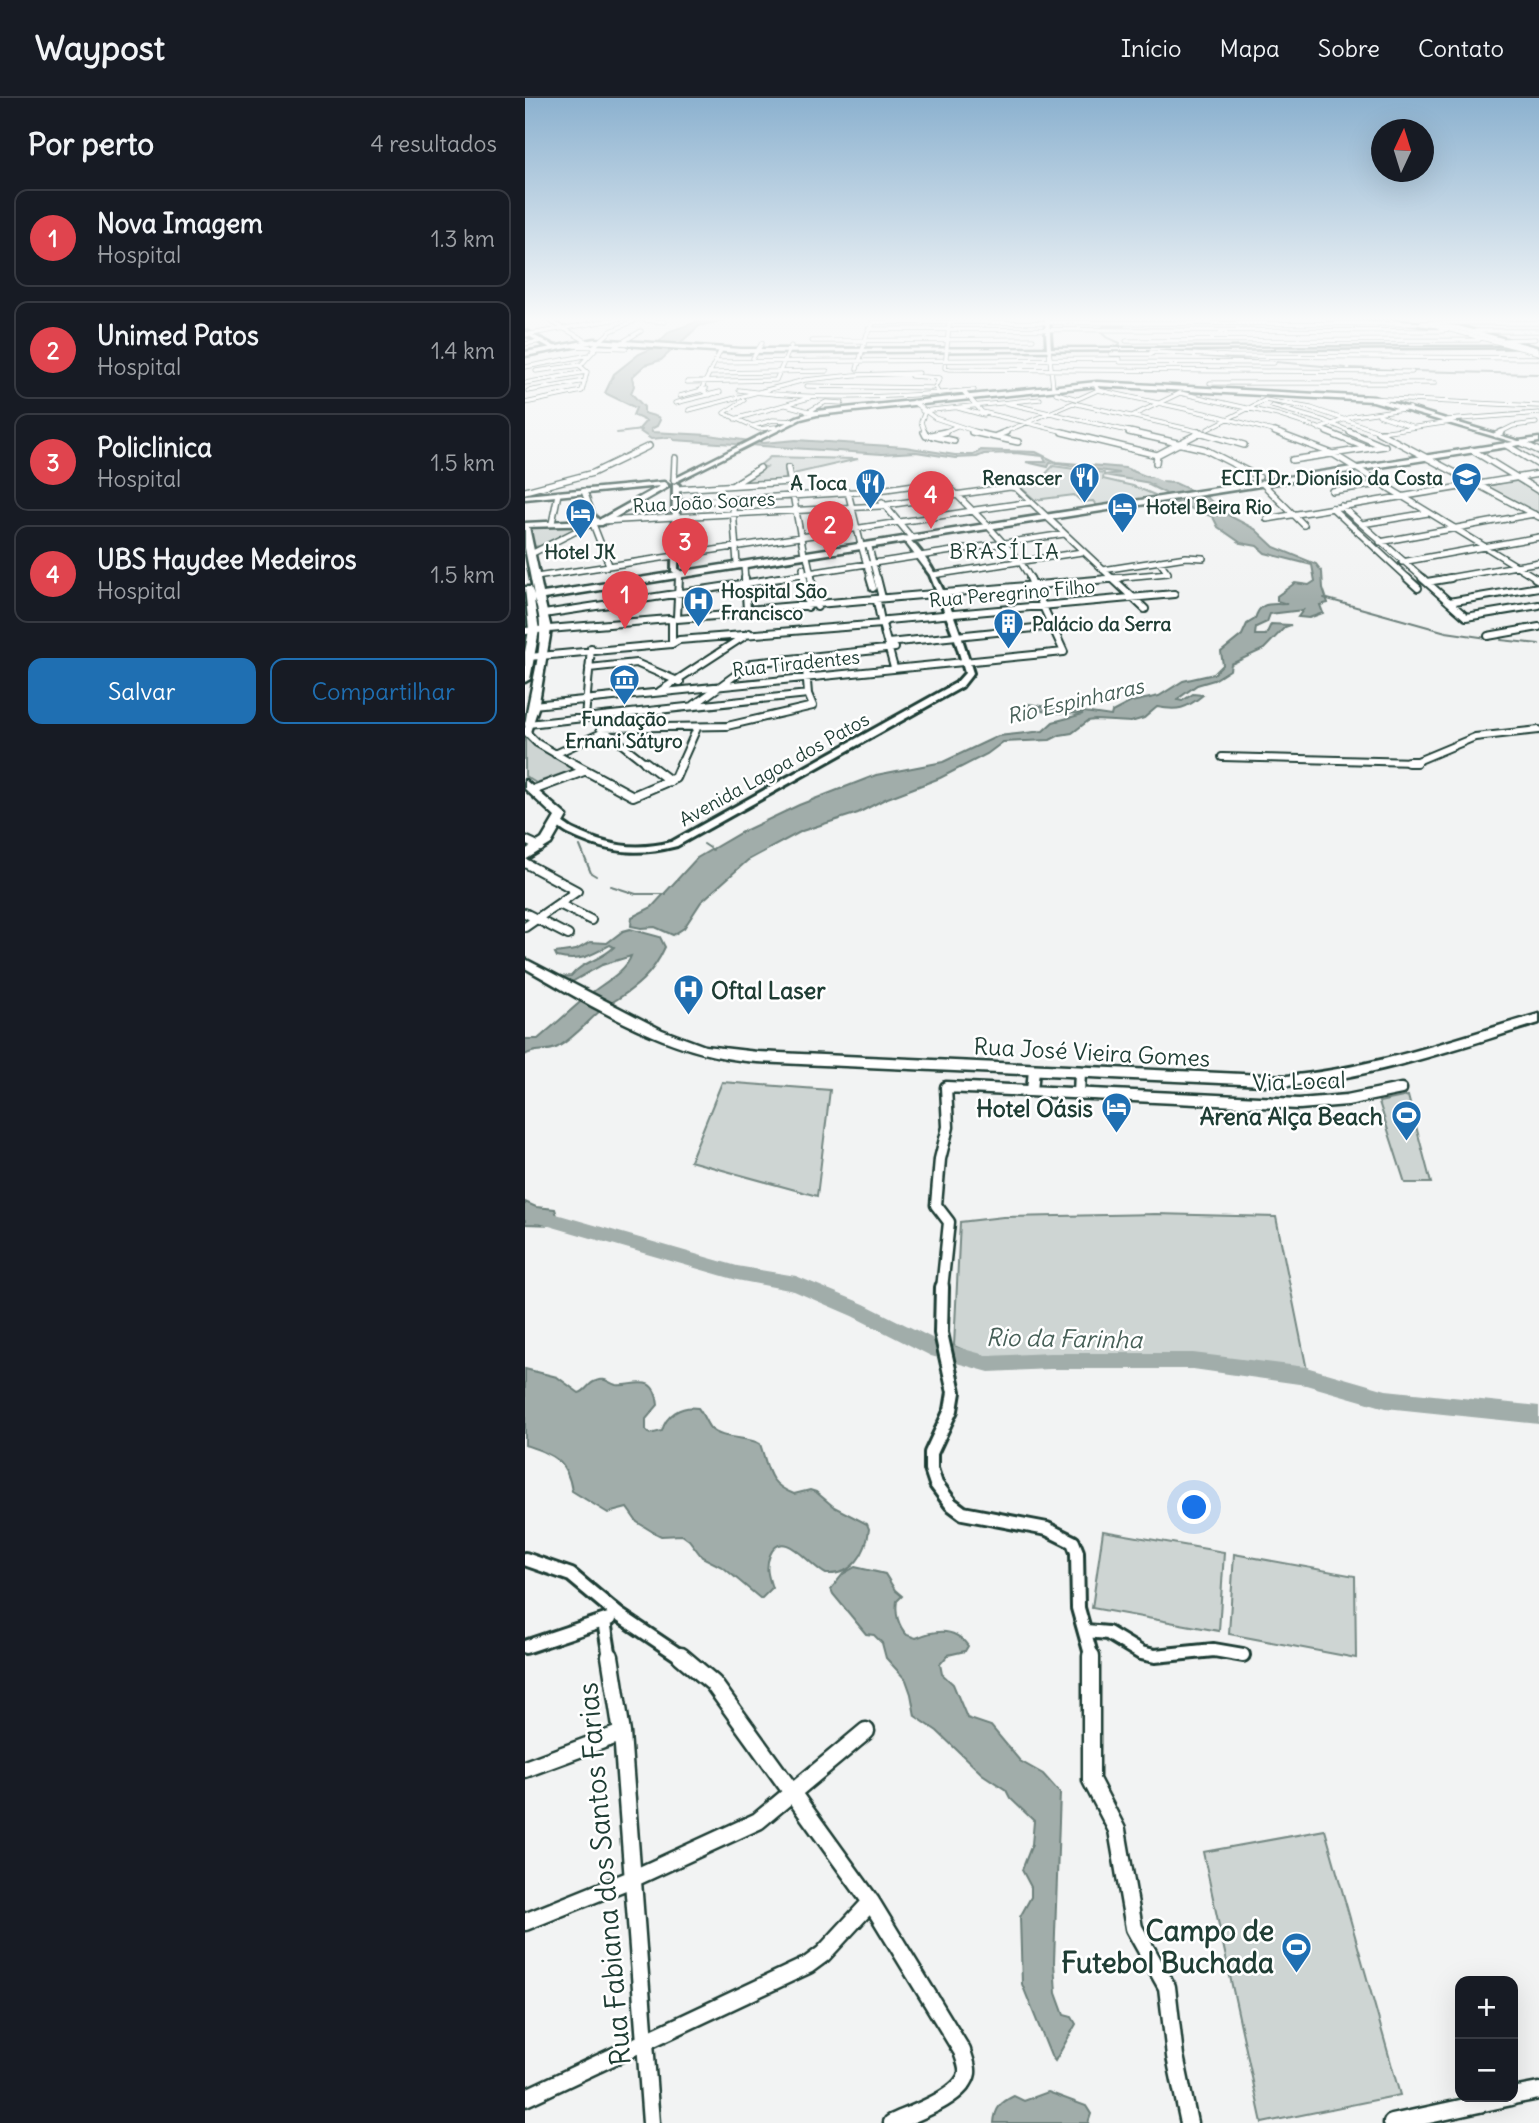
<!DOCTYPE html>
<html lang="pt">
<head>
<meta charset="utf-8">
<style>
  :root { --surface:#171b24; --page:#20242c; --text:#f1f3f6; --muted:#9ea1a6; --line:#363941; --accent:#1f6fb2 }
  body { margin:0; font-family:Delius,sans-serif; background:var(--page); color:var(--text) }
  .controls { position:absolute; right:21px; bottom:21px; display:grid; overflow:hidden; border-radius:14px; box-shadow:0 7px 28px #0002 }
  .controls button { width:63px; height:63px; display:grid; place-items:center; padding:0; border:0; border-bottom:2px solid var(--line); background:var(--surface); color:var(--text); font:35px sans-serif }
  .compass { position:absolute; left:846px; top:21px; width:63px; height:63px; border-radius:50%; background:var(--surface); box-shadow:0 7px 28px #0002; rotate:4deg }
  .you { position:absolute; left:670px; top:1410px; width:24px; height:24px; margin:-18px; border:5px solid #fff; border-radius:50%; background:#1a73e8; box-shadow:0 0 0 10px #1a73e833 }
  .badge { display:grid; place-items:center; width:46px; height:46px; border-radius:50%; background:var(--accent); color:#fff; font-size:23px; font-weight:700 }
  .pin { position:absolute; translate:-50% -58px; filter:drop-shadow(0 2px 4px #0008) }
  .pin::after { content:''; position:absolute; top:37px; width:24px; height:21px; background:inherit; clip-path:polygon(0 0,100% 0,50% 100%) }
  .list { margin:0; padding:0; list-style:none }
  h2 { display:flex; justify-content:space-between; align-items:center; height:91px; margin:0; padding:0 28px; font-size:30px }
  h2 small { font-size:23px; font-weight:400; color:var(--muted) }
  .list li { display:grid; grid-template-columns:46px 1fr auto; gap:21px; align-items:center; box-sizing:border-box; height:98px; margin:0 14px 14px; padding:0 14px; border:2px solid var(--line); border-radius:14px }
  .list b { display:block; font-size:26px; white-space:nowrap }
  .list p { margin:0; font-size:23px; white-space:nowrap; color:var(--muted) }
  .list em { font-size:23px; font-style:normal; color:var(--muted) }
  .actions { display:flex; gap:14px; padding:21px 28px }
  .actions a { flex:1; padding:16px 0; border:2px solid var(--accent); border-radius:14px; text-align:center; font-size:24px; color:var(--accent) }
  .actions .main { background:var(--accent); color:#fff }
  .map { position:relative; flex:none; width:1014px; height:2025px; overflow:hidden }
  header { display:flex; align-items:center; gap:42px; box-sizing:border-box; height:98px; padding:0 35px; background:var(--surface); border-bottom:2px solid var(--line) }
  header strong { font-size:33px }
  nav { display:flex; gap:38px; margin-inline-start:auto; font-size:24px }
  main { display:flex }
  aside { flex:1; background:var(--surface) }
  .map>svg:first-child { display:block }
  .green { fill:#ced5d3; stroke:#768984; stroke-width:2 }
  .water { fill:#a1adaa; stroke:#6d807b; stroke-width:2 }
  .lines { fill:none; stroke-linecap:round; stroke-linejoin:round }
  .stream { stroke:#6d807b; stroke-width:2 }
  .river { fill:#a1adaa; fill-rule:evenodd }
  .minor-far6-casing { stroke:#1f3d34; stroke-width:5 }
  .minor-far5-casing { stroke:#1f3d34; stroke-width:8 }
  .minor-far4-casing { stroke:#1f3d34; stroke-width:10 }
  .minor-far3-casing { stroke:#1f3d34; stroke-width:12 }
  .minor-far2-casing { stroke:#1f3d34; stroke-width:15 }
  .minor-far1-casing { stroke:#1f3d34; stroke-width:18 }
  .minor-casing { stroke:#1f3d34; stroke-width:21 }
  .tertiary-casing { stroke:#1f3d34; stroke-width:6 }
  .secondary-casing { stroke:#1f3d34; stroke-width:5 }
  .primary-casing { stroke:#1f3d34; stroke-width:5 }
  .trunk-casing { stroke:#1f3d34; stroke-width:5 }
  .minor-far6 { stroke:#fff; stroke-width:3.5 }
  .minor-far5 { stroke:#fff; stroke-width:5 }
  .minor-far4 { stroke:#fff; stroke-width:6 }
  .minor-far3 { stroke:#fff; stroke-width:8 }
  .minor-far2 { stroke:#fff; stroke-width:10 }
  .minor-far1 { stroke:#fff; stroke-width:12 }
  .minor { stroke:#fff; stroke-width:16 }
  .tertiary { fill:#fff; fill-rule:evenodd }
  .secondary { fill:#fff; fill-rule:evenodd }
  .primary { fill:#fff; fill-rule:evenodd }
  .trunk { fill:#fff; fill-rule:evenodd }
  .labels { text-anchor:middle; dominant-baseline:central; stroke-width:5; stroke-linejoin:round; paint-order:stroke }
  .far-poi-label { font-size:19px; font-weight:bold; fill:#1f3d34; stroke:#fff; text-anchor:end }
  .far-street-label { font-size:19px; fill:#1f3d34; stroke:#fff }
  .far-neighbourhood-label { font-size:21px; letter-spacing:2px; fill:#1f3d34; stroke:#fff }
  .far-water-label { font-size:21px; font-style:italic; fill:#465f57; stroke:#fff }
  .poi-label { font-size:23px; font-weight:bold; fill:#1f3d34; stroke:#fff; text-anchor:end }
  .street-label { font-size:23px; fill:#1f3d34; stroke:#fff }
  .water-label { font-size:24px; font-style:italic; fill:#465f57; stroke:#fff }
  .near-street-label { font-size:28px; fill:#1f3d34; stroke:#fff }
  .near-poi-label { font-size:28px; font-weight:bold; fill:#1f3d34; stroke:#fff; text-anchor:end }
</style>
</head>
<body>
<header>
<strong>Waypost</strong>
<nav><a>Início</a><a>Mapa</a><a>Sobre</a><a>Contato</a></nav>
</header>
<main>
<aside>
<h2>Por perto<small>4 resultados</small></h2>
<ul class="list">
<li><span class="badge" style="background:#e0444e">1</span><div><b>Nova Imagem</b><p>Hospital</p></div><em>1.3 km</em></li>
<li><span class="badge" style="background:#e0444e">2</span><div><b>Unimed Patos</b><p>Hospital</p></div><em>1.4 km</em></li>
<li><span class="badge" style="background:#e0444e">3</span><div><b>Policlinica</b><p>Hospital</p></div><em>1.5 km</em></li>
<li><span class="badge" style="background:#e0444e">4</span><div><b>UBS Haydee Medeiros</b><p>Hospital</p></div><em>1.5 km</em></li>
</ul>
<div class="actions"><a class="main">Salvar</a><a>Compartilhar</a></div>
</aside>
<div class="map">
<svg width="1014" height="2025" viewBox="0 0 1014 2025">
  <rect width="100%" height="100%" fill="#f2f3f3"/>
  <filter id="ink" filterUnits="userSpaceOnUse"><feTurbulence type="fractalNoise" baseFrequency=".0143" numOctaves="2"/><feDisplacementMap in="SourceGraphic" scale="14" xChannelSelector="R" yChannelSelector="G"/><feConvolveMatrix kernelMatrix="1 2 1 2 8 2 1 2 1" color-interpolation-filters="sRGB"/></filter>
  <g filter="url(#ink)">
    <!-- green -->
    <path class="green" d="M245,359L330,361H333L264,377L265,369H260L261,382L215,385L241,369L234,368Z
      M528,368L579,375L578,381L608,388L635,399L572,408L568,403L557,404L549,397L510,402L493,387L516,381Z
      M992,382L1014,394V417L961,388Z
      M58,427L15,448L8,449L6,428Z
      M4,636L7,644L50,671L11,685L0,678V640Z
      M197,984L305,992L292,1098L165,1063Z
      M883,998L906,1085H880L854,1004Z
      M631,1116L751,1119L782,1272L650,1256L459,1261L429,1248L435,1124L478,1119Z
      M578,1433L699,1454L694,1533L567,1510Z
      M709,1456L830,1478L831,1560L704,1536Z
      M800,1732L875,1997L737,2025L678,1754Z"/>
    <!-- water -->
    <path class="water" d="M210,219L174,228L136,262L120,267L107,279L109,288L106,295L119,309V315L133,319L135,322L132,328L126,331L127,334L184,337L238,345L271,342L380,349L430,357H448L456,352L511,354L531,364L600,370L636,384L650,385L683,400L697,414L730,431L749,449L791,466L797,474L798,490L803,505L795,507L798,515L784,520L773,519L778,512L745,516L742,524L731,529L730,537H741L746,526L766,527L760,529L739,551L706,566L705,572L689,582L672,587L654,600L653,602L657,603L668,596L678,597C661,611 653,613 632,609L619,620L606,624L570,622L563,623L547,635L535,637L525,642L478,644L462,656L415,680L360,701L333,715L277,733L223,762L176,804L159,830L148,837L130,829L116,830L106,828L107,819L127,809L172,760L215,735L274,707L351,677L418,664L473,638L518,633L528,624L558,616C539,614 522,616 502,610L504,606L586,618L587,614L606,604L634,598L658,583L689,576L698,567L696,554L717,537L722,526L730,521C735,502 746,507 762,506L752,503V498L770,485L784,487L790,483L787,467L740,455L732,448L716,445L693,429L688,419L644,402L638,398L640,395L624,387L631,386L579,377L595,375L525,365L523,369L501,364H521L518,358L490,355L459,356L452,359L430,360L391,354L357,356L149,342L147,339L126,341L113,332L121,323L108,317L111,310L80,295L89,276L114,256L128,250L145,233L183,220Z
      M105,831L135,839L140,849C128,876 111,890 86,905L66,895C79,885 101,873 106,858L77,867L45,885L32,879L46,878C58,863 75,863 89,849L85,847C67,857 54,865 32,859L30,855L51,852L65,844L82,845L98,833Z
      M61,899L81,908C64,921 52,938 33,949C22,955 10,950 0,957V941H13C29,927 45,913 61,899Z
      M0,1104L11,1109L30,1111L33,1121L31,1127L0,1126Z
      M0,1271L32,1279L54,1295C62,1293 63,1285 71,1283C81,1279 83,1285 91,1287C108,1290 129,1272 133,1307L121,1321V1332L125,1336L137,1333C141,1317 156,1307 173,1310C178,1316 181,1325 185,1330C197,1343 222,1337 235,1346C244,1371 241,1385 269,1396L285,1392L291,1394L309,1409L342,1426L344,1431C342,1454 328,1478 301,1476C282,1466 258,1428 245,1457C240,1469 243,1478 247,1490L236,1501L199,1470L177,1459L164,1442L157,1437L136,1438L128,1434L112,1424L102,1410L83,1415L47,1393C42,1361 28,1357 0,1347Z
      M330,1469L360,1476L370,1492L377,1498L372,1503C370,1515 373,1528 382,1537L391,1540C409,1532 430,1529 443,1548L440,1553L423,1557L415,1566L417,1576L428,1586L442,1620L466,1628L495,1663L518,1676L535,1695L529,1864L531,1895L539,1917L547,1919L551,1926L530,1963L526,1958L497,1886L495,1819L506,1799V1789L497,1772L507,1746L509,1723L485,1700L481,1692L457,1676L412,1633L390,1618L386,1596L381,1582L361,1560L357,1545L349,1537L341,1536L308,1496L306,1491L318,1476Z
      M523,1994L561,2008L566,2016L563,2025H469C470,2010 476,2004 489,1998L499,2003Z"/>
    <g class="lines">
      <!-- stream -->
      <path class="stream" d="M594,249L595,245L581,239L574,232L579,228H599L605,219
        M643,257H651
        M658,257L731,263
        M751,264L821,270
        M826,270L871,272
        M888,273L1014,276
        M92,335L117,332
        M799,500L921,534L969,541
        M976,542L1014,546
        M179,746L188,752
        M55,748L66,775L71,778
        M86,788L111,796H141"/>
      <!-- river -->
      <path class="river" d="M624,380H630L688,413L681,415L624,384Z
        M0,1107L212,1168L271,1178L339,1206L417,1245L464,1258L525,1255H668L781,1269L861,1292L1014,1308V1326L861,1310L781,1287L668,1271H525L464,1274L406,1258L327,1218L269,1193L212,1182L0,1121Z"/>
      <defs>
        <path id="minor-far6" d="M0,219H3
          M18,219L63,244
          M111,221L140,224
          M897,225H1014
          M424,226L420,270L425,271L887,274
          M914,229L1014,255
          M343,231L918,233
          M950,233H1014
          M0,237L104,219
          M980,242L1010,241
          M287,243L508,241
          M601,243L954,242
          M0,246L16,243
          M49,248L101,250
          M68,249L86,233L118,219
          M89,249L116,233
          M524,251L528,289
          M626,254L704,258L1014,260
          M586,256H627
          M228,260L237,245
          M190,264L595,261
          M595,264L749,265
          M0,269L65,257
          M332,271L342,236L349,224L892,226
          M11,273L56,267
          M185,275L302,273
          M386,278L415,280L410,289L414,296
          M162,284L251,282L266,248
          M0,285L61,274
          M569,285L573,292L693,318L755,335
          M685,285H910
          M282,288L407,290
          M214,292C292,303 371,300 449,292
          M3,293L60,283
          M438,293L457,314L544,335
          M531,295L552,301
          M185,297L176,292L195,254
          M155,298L181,291
          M840,300L1014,308
          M553,301L573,292
          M219,302L199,315L234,331L250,329
          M388,304L410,320L455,335
          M0,305L57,293L62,274L55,268L72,249
          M150,305L195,294
          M481,305L612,335
          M261,307L291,315
          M747,308L800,323L829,335
          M433,310L459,317
          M164,312L280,282L329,277L394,275
          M397,313L515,301
          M282,314L301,304L317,305
          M399,316L396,324L400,335
          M854,317L886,328
          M607,318L655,295L753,317L787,328
          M210,321L284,300
          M922,322L1014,315
          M228,328L248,322L270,323
          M791,329L806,335
          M683,331L740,302L786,310L858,335
          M794,331L829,318L885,310
          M856,334L926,324
          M416,335L432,328
          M477,335L548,305L681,335
          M673,335L676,334
          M974,335L988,328L1011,325"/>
        <path id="minor-far5" d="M399,334L401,338L420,334
          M447,334L493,344
          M537,334L632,357
          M604,334L679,351L734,379
          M674,334L719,347
          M750,334L808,356L1013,481
          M802,334L842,350
          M825,334L858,348
          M853,334L1014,419
          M856,334H859
          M971,337L977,334
          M408,338L429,343
          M471,338L481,334
          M997,345L1014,353
          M981,347L1014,367
          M947,352L1014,393
          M767,362L860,348
          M631,365L632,357L676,334
          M263,370L279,456
          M149,382L150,360
          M737,385L779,427
          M208,387L235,370
          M151,391L265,384
          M0,393L68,375L124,348
          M59,393L69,421
          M807,393L854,386
          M323,394L336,447
          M357,404L386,439
          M151,405L347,393L418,383L462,427
          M816,408L899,481
          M807,410L884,481
          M208,411L212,466
          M450,412L506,404
          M523,420L588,481
          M742,421L1014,376
          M77,423L355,408L485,389L491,390L521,418
          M27,425L33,396
          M68,426L84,467
          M837,426L903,415
          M464,429L496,465L506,481
          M855,444L1009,416
          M344,449L352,481
          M337,450L346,481
          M6,456L67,425
          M282,458L287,481
          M877,464L1014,439
          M219,468L220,481
          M278,470L279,481
          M578,472L661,459L678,460
          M408,477L557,454
          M11,479L454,412
          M154,481V474
          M244,481L539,436
          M578,481L643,475L634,463
          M917,481L1014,464"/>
        <path id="minor-far4" d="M220,480L222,512
          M279,480L283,509
          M286,480L292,509
          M345,480L348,490
          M352,480L357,500
          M587,480L620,511
          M882,480L893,490
          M897,480L941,519L1014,507
          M1010,480L1014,482
          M902,484L926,480
          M352,503L356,523
          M924,504L1014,489
          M19,516L255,480
          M152,519L154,480
          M152,521L215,516L222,512L595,480
          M147,522V542
          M357,526L369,570
          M0,533L144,521
          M963,538L1014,529
          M363,545L529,528
          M4,559L147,546L154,542L357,526L362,522L649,496
          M111,565L155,584
          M64,570L111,565
          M135,593L224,535
          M8,607L539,554L505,480
          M169,607L227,565L370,550
          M60,620L66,550
          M3,626L283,596
          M75,629L122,666
          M75,630L202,628L288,608L283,596L280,559
          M0,633L12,645L48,666
          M30,656L81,633
          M697,659L890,664L950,639L1014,632
          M156,666L172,630"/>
        <path id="minor-far3" d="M45,664L108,698L150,680L157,664
          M120,664L145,683
          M883,664H891
          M8,692L59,673
          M0,742L15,749
          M0,765L52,793L0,829
          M34,806L66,822
          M0,815L43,837"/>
        <path id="minor-far2" d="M507,993L509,972
          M554,996L555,974
          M417,1191L424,1124L411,1107L415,1061L423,1029L421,989L774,1006L822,1002L876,991"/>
        <path id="minor-far1" d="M417,1189L416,1235L429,1294L426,1312L406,1355V1371L411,1386L426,1406L438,1415L522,1431L548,1444L552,1454L553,1510L567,1560
          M0,1461L46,1477L94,1517L158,1560
          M79,1523L85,1560
          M561,1533L583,1535L616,1555L630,1558L689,1552L718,1557
          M0,1549L84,1521"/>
        <path id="minor" d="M85,1558L97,1635L126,2025
          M156,1558L188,1585L346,1804L437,1953C439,1960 443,1968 442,1975C438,1999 386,2016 367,2025
          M566,1558V1682L592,1732L609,1830L642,1889L650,1958L664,2025
          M0,1671L97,1635
          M0,1824L109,1780L233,1723L341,1633
          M988,1998L1014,1993
          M0,2000L283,1867L298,1856L346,1804
          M867,2025L986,1999"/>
        <path id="tertiary" d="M520,219H524L526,251L524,252L522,251Z
          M0,233L33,250V251L29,252L0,236Z
          M151,385L154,387L153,473L150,475L147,473L148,387Z
          M380,438C413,462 436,536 448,575L437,589L152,748C117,757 88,756 54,741C45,737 38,734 31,727V723C39,723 42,729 49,732C81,748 111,753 146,744L431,585L440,575L430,541L405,477L377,440Z"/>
        <path id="secondary" d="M70,241L216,251L1010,249L216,255L70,245L0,258V254Z
          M572,284L848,299L1000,345L995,346L848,303L572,288L292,317L276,321L152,383L147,382L272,319L291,313Z
          M139,384L143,387V389L77,427L0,429V425L63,422L71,419L74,422L135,388L0,401V397Z
          M0,861L137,932L180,948L232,954L762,978C850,970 930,940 1014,916V925C931,951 849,979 762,988L232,964C145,958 74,912 0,870Z"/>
        <path id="primary" d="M1014,340V344L19,501L26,531L13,610L5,634L0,637C0,597 27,539 9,502L14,532L5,581L0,584V554L4,532L0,489H6L9,497L0,450V427L4,429L18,495Z
          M0,682L42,718L26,746L0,762V752L17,741L30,719L0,691Z"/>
        <path id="trunk" d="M827,219L933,228L1014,250V254L933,232Z"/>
      </defs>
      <!-- minor-far6 casing -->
      <use href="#minor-far6" class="minor-far6-casing"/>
      <!-- minor-far5 casing -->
      <use href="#minor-far5" class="minor-far5-casing"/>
      <!-- minor-far4 casing -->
      <use href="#minor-far4" class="minor-far4-casing"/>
      <!-- minor-far3 casing -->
      <use href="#minor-far3" class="minor-far3-casing"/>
      <!-- minor-far2 casing -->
      <use href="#minor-far2" class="minor-far2-casing"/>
      <!-- minor-far1 casing -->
      <use href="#minor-far1" class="minor-far1-casing"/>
      <!-- minor casing -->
      <use href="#minor" class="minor-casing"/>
      <!-- tertiary casing -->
      <use href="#tertiary" class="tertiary-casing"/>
      <!-- secondary casing -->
      <use href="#secondary" class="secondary-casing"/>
      <!-- primary casing -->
      <use href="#primary" class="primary-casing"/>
      <!-- trunk casing -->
      <use href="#trunk" class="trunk-casing"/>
      <!-- minor-far6 -->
      <use href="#minor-far6" class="minor-far6"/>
      <!-- minor-far5 -->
      <use href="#minor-far5" class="minor-far5"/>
      <!-- minor-far4 -->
      <use href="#minor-far4" class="minor-far4"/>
      <!-- minor-far3 -->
      <use href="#minor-far3" class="minor-far3"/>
      <!-- minor-far2 -->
      <use href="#minor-far2" class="minor-far2"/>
      <!-- minor-far1 -->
      <use href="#minor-far1" class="minor-far1"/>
      <!-- minor -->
      <use href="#minor" class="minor"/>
      <!-- tertiary -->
      <use href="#tertiary" class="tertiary"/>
      <!-- secondary -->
      <use href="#secondary" class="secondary"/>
      <!-- primary -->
      <use href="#primary" class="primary"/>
      <!-- trunk -->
      <use href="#trunk" class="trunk"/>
    </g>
  </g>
  <!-- sky -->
  <linearGradient id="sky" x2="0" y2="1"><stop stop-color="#8bb1cf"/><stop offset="0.44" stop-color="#f9fafa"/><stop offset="1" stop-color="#f9fafa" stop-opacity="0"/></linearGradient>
  <rect width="1014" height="502" fill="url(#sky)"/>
  <!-- icons -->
  <defs>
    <symbol id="restaurant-pin" viewBox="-11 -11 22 30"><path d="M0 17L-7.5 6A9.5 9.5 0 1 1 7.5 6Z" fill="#1f6fb2" stroke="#fff"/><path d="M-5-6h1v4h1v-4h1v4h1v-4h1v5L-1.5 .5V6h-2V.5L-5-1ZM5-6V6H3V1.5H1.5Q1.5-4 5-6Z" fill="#fff"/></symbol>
    <symbol id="school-pin" viewBox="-11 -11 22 30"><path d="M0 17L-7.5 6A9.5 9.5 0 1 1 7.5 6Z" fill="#1f6fb2" stroke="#fff"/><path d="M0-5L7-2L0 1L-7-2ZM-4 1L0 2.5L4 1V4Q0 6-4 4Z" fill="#fff"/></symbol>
    <symbol id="hotel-pin" viewBox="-11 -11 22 30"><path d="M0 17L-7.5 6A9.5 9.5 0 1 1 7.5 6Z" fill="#1f6fb2" stroke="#fff"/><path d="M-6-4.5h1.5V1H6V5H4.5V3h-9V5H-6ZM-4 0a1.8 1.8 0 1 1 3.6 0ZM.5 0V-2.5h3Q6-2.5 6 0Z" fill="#fff"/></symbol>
    <symbol id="hospital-pin" viewBox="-11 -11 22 30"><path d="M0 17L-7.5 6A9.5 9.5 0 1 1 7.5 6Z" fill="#1f6fb2" stroke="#fff"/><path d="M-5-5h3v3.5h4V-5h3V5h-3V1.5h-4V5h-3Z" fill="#fff"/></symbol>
    <symbol id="building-pin" viewBox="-11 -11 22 30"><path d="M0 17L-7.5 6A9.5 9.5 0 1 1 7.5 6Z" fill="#1f6fb2" stroke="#fff"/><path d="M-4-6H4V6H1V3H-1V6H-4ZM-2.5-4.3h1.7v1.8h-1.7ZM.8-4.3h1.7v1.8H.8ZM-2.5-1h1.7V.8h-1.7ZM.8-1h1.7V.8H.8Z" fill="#fff"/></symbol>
    <symbol id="museum-pin" viewBox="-11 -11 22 30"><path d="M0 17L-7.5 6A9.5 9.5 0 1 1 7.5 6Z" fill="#1f6fb2" stroke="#fff"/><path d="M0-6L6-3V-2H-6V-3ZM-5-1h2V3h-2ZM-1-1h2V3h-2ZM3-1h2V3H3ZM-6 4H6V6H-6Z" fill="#fff"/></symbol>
    <symbol id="stadium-pin" viewBox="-11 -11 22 30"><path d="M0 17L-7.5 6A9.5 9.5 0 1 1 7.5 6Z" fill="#1f6fb2" stroke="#fff"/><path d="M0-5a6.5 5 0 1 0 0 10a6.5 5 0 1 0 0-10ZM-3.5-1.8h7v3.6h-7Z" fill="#fff"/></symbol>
  </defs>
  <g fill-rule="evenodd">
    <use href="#restaurant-pin" x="542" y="362" width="35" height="47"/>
    <use href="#school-pin" x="924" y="362" width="35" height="47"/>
    <use href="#restaurant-pin" x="328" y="368" width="35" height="47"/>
    <use href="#hotel-pin" x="580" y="392" width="35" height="47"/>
    <use href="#hotel-pin" x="38" y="398" width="35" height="47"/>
    <use href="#hospital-pin" x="156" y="486" width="35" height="47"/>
    <use href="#building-pin" x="466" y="508" width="35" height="47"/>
    <use href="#museum-pin" x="82" y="564" width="35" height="47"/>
    <use href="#hospital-pin" x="146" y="874" width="35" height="47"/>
    <use href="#hotel-pin" x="574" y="992" width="35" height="47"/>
    <use href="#stadium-pin" x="864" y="1000" width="35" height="47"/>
    <use href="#stadium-pin" x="754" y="1832" width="35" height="47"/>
  </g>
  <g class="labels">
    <!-- far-poi labels -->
    <g class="far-poi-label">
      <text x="537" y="380">Renascer</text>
      <text x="918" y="380">ECIT Dr. Dionísio da Costa</text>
      <text x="322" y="385">A Toca</text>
      <text x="621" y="409" text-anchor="start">Hotel Beira Rio</text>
      <text x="55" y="454" text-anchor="middle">Hotel JK</text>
      <text x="196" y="493" text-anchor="start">Hospital São<tspan x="196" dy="22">Francisco</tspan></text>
      <text x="507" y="526" text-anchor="start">Palácio da Serra</text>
      <text x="99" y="621" text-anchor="middle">Fundação<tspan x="99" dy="22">Ernani Sátyro</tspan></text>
    </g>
    <!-- far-street labels -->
    <g class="far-street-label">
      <text transform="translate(179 404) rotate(-3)">Rua João Soares</text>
      <text transform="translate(487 495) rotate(-5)">Rua Peregrino Filho</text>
      <text transform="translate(271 565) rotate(-6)">Rua Tiradentes</text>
      <text transform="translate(249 671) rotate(-29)">Avenida Lagoa dos Patos</text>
    </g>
    <!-- far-neighbourhood labels -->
    <g class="far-neighbourhood-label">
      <text x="480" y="453">BRASÍLIA</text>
    </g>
    <!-- far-water labels -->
    <g class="far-water-label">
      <text transform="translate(550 603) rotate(-13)">Rio Espinharas</text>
    </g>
    <!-- poi labels -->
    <g class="poi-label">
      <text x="186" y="892" text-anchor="start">Oftal Laser</text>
      <text x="568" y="1010">Hotel Oásis</text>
      <text x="858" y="1018">Arena Alça Beach</text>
    </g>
    <!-- street labels -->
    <g class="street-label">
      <text transform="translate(567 954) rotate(3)">Rua José Vieira Gomes</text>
      <text transform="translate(774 983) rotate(-2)">Via Local</text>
    </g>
    <!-- water labels -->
    <g class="water-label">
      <text transform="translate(539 1240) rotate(1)">Rio da Farinha</text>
    </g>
    <!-- near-street labels -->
    <g class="near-street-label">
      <text transform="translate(79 1776) rotate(-95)">Rua Fabiana dos Santos Farias</text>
    </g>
    <!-- near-poi labels -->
    <g class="near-poi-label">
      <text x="749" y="1833">Campo de<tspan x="749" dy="32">Futebol Buchada</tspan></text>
    </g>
  </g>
</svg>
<div class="controls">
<button>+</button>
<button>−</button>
</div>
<svg class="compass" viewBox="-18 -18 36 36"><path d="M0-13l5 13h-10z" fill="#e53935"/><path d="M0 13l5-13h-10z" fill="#9ea1a6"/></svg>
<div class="you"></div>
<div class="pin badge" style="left:100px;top:531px;background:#e0444e">1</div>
<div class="pin badge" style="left:305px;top:461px;background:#e0444e">2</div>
<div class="pin badge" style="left:160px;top:478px;background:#e0444e">3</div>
<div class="pin badge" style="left:406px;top:431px;background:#e0444e">4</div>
</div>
</main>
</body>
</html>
